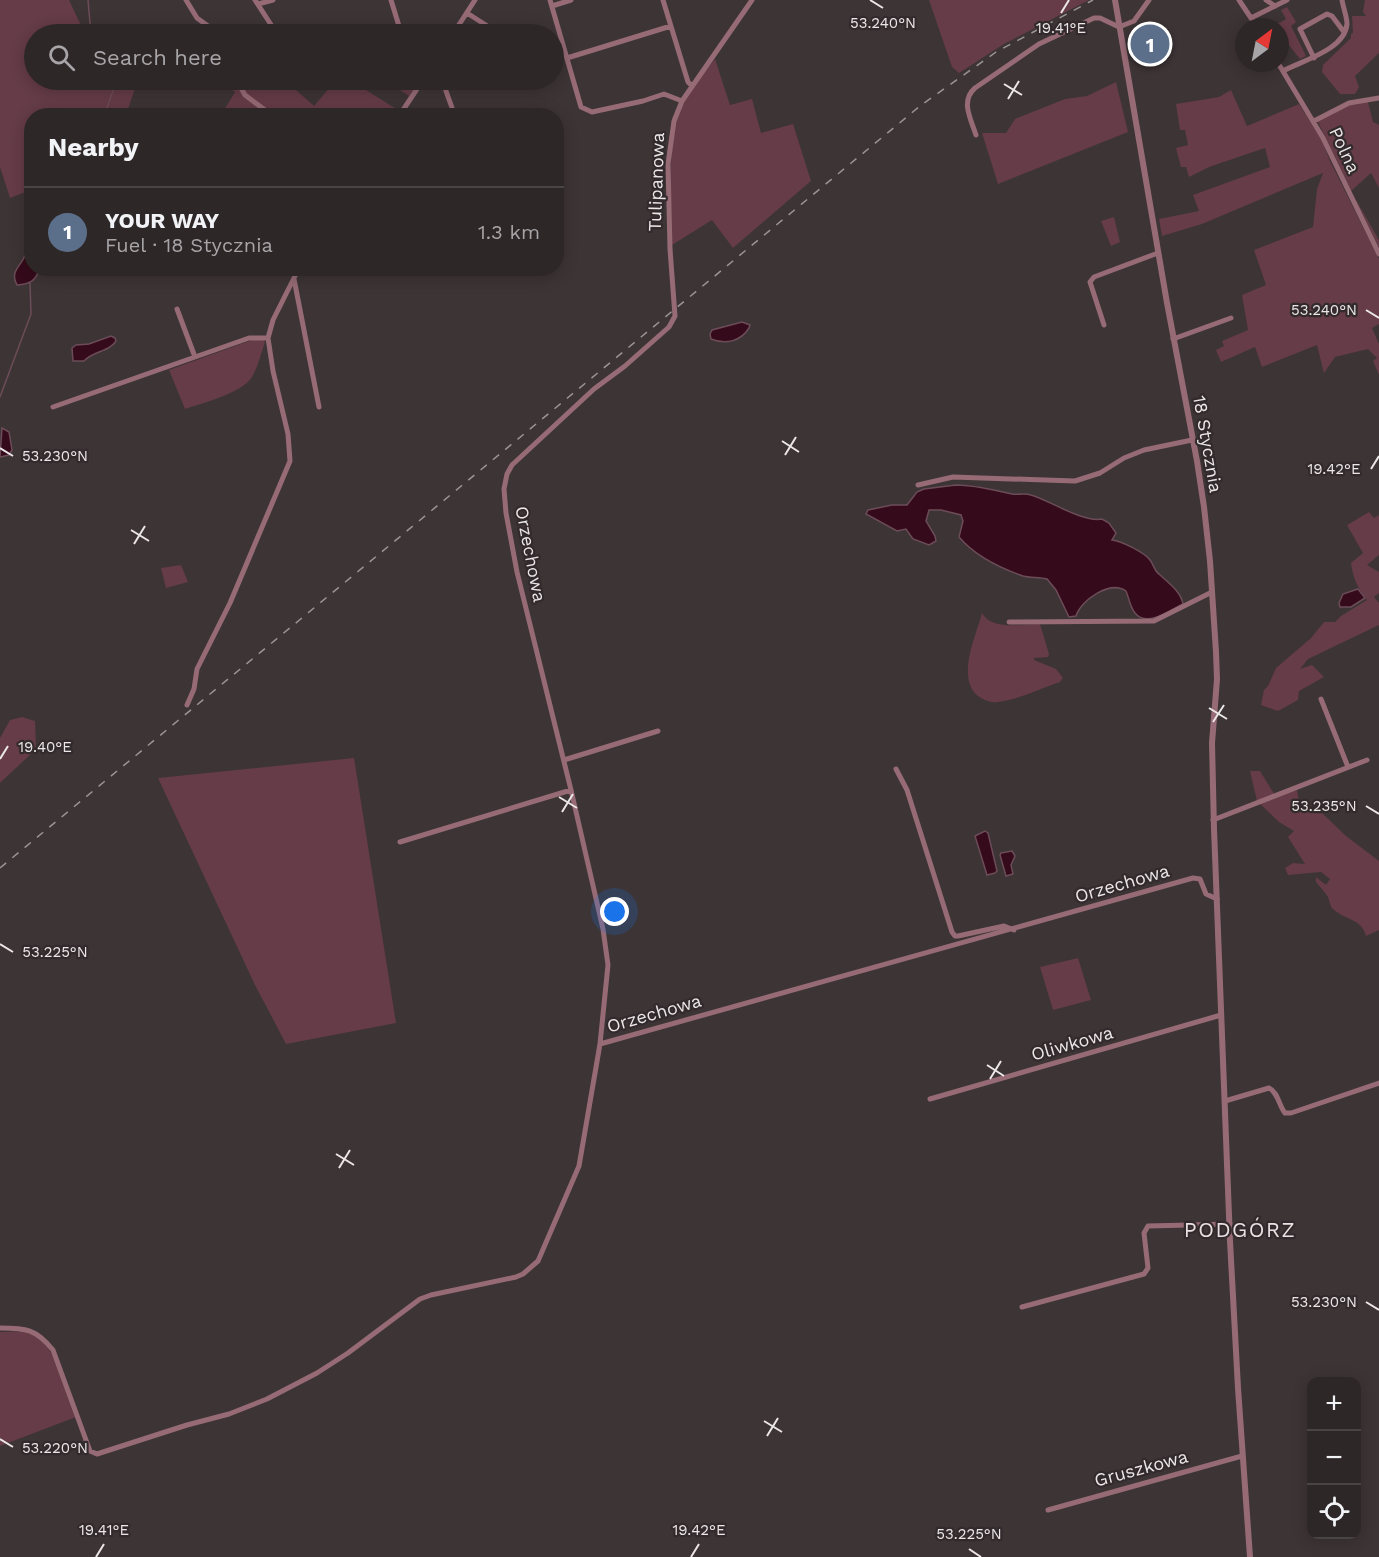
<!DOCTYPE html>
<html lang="en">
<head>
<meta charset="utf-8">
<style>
  :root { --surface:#2e2728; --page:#3a3334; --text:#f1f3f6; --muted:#a7a5a8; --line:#494445; --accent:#55cae0 }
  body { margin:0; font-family:"Work Sans",sans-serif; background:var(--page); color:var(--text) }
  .controls { position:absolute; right:18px; bottom:18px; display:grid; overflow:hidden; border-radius:12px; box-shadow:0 3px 15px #0003 }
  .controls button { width:54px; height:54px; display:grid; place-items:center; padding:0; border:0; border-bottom:2px solid var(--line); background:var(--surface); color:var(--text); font:30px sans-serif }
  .compass { position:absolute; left:1235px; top:18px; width:54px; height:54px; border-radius:50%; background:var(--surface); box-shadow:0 3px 15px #0003; rotate:32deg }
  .you { position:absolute; left:615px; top:912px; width:21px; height:21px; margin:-15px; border:4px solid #fff; border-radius:50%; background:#1a73e8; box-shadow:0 0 0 9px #1a73e833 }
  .badge { display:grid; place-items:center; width:39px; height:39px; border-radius:50%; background:var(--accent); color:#fff; font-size:20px; font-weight:700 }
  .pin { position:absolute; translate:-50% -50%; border:3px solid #fff; box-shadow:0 2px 6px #0006 }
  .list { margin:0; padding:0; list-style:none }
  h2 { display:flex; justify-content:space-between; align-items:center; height:78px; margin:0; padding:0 24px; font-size:26px }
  h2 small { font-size:20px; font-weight:400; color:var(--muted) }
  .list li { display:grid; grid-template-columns:39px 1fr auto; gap:18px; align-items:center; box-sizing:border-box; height:90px; padding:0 24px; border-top:2px solid var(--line) }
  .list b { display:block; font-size:22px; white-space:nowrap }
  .list p { margin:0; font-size:20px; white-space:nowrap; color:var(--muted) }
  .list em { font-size:20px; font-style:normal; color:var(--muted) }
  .icon { flex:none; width:33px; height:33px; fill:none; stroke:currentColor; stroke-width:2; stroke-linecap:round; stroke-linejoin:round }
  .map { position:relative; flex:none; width:1379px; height:1557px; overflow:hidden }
  .search { position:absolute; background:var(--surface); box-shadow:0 3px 15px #0003; left:24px; top:24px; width:540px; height:66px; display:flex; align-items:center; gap:15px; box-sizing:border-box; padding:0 21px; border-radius:33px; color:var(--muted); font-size:22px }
  .panel { position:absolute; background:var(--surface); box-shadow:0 3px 15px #0003; left:24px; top:108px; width:540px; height:168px; border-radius:24px }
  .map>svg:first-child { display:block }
  .green { fill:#653c47 }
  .water { fill:#350a1a; stroke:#6c4c58; stroke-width:1.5 }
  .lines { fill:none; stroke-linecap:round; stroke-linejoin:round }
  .stream { stroke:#6c4c58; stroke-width:1.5 }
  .minor { stroke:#976b76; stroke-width:5 }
  .tertiary { stroke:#976b76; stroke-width:6 }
  .rail { stroke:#9b9496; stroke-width:1.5; stroke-dasharray:8 8; stroke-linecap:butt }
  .ticks { fill:none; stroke:#ebe6e7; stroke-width:2 }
  .labels { text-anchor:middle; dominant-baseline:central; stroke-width:4.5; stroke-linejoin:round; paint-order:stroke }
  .street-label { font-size:18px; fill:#ebe6e7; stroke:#322a2c }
  .quarter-label { font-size:21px; letter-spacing:1.5px; fill:#ebe0e3; stroke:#322a2c }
  .ticks-label { font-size:15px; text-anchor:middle; fill:#ebe6e7; stroke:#322a2c; stroke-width:4.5; stroke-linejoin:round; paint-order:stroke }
</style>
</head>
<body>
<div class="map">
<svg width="1379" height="1557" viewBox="0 0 1379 1557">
  <rect width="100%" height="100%" fill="#3d3436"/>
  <!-- green -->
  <path class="green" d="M0,0H69L85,34H34V80H138L127,112L123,115L32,116L31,190L10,198L0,167Z
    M929,0H1089L1004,44L959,73L952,67Z
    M1365,0H1379V53L1355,76L1359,87L1355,94H1340L1322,72L1323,65L1351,38V34L1353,33L1352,16H1366L1363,12Z
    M1287,7L1296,22L1291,26L1306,56L1300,59L1284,39L1280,27L1276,25L1286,19L1281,10Z
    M715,59L730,105L752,99L761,133L793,124L811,181L733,248L712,220L672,245C672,205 665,134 684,99C692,85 705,72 715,59Z
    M206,80H302L295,89L314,106L331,86L334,89L347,80H350L398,110L394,116L221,115L235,92L219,80L207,82Z
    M385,80H420L409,96Z
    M1116,82L1128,132L998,184L982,133H1006L1015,119L1065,99L1087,96Z
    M1231,90L1247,126L1299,104L1322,140L1330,161L1379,259V324L1372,328L1379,344V375L1373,361L1377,358L1368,349L1335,357L1324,373L1317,345L1262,367L1255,347L1221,362L1216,350L1224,346L1222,341L1248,330L1242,295L1266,285L1254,250L1313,227L1317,189L1323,173L1202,224L1162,236L1159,219L1199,211L1193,195L1270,167L1265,148L1209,167L1189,177L1186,167H1181L1176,148L1188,145L1185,130H1180L1176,104L1219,97Z
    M1368,102L1373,122L1379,125V188L1371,173L1351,191L1379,240V248L1317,120L1350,104Z
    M1114,217L1120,242L1111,246L1101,221Z
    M262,339L265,342C261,353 258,367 252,377C242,393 203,403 185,409L169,370L252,340Z
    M1379,510V555L1367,565L1379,572V593L1374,597L1379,603V625L1308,659L1300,669L1312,665L1324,677L1299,691L1298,700L1278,711L1261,705L1264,690L1268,686L1276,668L1311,638L1324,622H1335L1341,616L1367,600C1358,588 1353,579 1351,563L1363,553L1347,525L1369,512L1374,518L1379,515Z
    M181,565L188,582L166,588L161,568Z
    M982,613C992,631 1022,624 1040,624L1049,654L1048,657L1034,658V660L1056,669L1063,678L1060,682C1041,688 1018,700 998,702C993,703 986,701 981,698C954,682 976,636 982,613Z
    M22,717L35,721L36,747L33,752L0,783V738L10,720Z
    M354,758L396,1023L286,1044L255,985L158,778Z
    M1250,771H1260L1276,797L1297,790L1299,801L1322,813L1346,836L1379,861V930L1366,936C1362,919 1346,920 1334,910C1330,907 1330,902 1328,897C1325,892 1320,887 1316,882V877L1326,885L1330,879L1321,872L1288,875L1285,868L1293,863L1305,864L1288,837L1294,831L1279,822L1257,801Z
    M1078,958L1091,1000L1053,1010L1040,967Z
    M0,1332C10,1332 24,1330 33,1334C56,1344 67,1395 76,1417L0,1446Z"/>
  <!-- water -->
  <path class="water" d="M30,233H31L32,268L39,269C36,281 30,284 17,285C9,271 22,266 26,253C28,246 27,239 30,233Z
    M742,322L750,325L749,328C741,341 726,345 711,339L710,334L712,330Z
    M111,336L115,338L116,341C109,352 93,351 84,361H73L72,348L76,345L89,344Z
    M2,428L9,432L12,450L9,455L0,457Z
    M956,485C976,485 993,490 1012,494C1018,495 1025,493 1031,495C1049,500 1083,523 1102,519L1109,523L1116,533L1112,540C1121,541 1144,552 1150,560C1154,565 1154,571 1160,575C1169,583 1181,592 1183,604C1171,610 1147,628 1135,613C1130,607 1129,598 1126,591C1110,580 1081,600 1076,616L1069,617L1056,590L1047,579C1039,577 1031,578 1023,576C1000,568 975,556 959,537L963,521L961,515L941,510H929L926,521L935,536L936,541L929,545L913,539L906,529L897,531L866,514L868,510L892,505H907L917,492L924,489Z
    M1358,589L1365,598L1351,607H1340L1339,603L1343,594Z
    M985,831L988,833L997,871L995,873L987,875L975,836Z
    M1012,851L1015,856L1011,865L1013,874L1006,876L1000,855L1001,853Z"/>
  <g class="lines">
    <!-- stream -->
    <path class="stream" d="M88,0L91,34
      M104,116L117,80
      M29,237L28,213L32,210
      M0,397L31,314L30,283"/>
    <!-- minor -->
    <path class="minor" d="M186,0L197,18L219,34
      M255,0L277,34
      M391,0L399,26
      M550,0L581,107L592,112L643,101L664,94L682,101
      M663,0L688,82L692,86
      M752,0L682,101L674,121L668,164L670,249L675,316L669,327L625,366L594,389L512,465L507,474L504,489L506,513L517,572L571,790L603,929L608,965L600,1044L1193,878L1200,879L1206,894L1217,899
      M1239,0L1257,27
      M1266,0L1275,6
      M258,4L273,0
      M552,6L571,0
      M467,13L492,29L494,34
      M1251,18L1287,0
      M363,34L399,26L412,34
      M453,34L475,0
      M567,58L671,26
      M1314,58L1300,29L1327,14L1332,16L1344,32
      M1278,63L1323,138L1379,254
      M1283,71C1301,61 1345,50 1347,24C1347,17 1343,7 1342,0
      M241,80L240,86L245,95L273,116
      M442,80L455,116
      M506,80L507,81
      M399,116L423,80
      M1314,121L1349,103L1379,98
      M976,135C971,119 960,101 975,88L1039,44L1094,18H1100L1119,27L1134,21L1149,0
      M294,279L319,407
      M177,309L195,357
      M1104,325L1090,282L1094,277L1158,253
      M1173,339L1231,318
      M53,407L249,338H268
      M918,485L953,477L1075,481L1100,473L1124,458L1144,450L1192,440
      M1009,622L1154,621L1212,592
      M1321,699L1348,767
      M187,705L194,689L197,669L230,603L290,461L288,434L273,371L268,338L273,320L299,268
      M564,760L658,731
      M896,769L907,790L952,932L955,936H958L1004,926L1014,930
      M1213,820L1367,760
      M400,842L571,790
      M930,1099L1221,1015
      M1225,1101L1269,1088C1278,1092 1279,1106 1285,1113H1291L1379,1083
      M1022,1307L1144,1274L1148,1268L1144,1233L1148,1226L1230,1224
      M0,1328C26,1328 36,1329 53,1350L90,1451L97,1454L187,1425L229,1414L267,1399L317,1373L348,1353L420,1299L431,1295L516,1277L523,1274L538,1261L579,1166L600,1044
      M1048,1510L1242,1456"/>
    <!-- tertiary -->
    <path class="tertiary" d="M1115,0L1167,303L1197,461L1204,507L1210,561L1216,652L1217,679L1212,743L1214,829L1230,1241L1238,1388L1250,1557"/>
    <!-- rail -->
    <path class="rail" d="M0,868L920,106L996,52L1093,0"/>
  </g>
  <!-- ticks -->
  <path class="ticks" d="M870,0L883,8M1061,13L1069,0M1004,84L1022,95M1008,99L1019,81M1366,310L1379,318M782,441L799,452M0,448L13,456M785,455L796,437M1371,469L1379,456M131,530L149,541M134,544L145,526M1209,708L1227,719M1213,722L1224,705M0,759L8,746M559,797L577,808M1366,806L1379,814M562,812L573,794M0,944L13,952M987,1065L1004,1076M990,1079L1001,1061M336,1154L354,1165M339,1168L350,1150M1366,1302L1379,1310M764,1421L782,1432M767,1436L778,1418M0,1439L13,1447M969,1549L981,1557M96,1557L104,1544M691,1557L699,1544"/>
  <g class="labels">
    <!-- street labels -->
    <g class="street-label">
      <text transform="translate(1345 150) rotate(65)">Polna</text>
      <text transform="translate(656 182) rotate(-88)">Tulipanowa</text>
      <text transform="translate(1208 444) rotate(80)">18 Stycznia</text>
      <text transform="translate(531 554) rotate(79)">Orzechowa</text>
      <text transform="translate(1122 883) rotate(-16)">Orzechowa</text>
      <text transform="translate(654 1013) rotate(-16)">Orzechowa</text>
      <text transform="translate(1072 1043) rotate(-16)">Oliwkowa</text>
      <text transform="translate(1141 1468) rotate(-15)">Gruszkowa</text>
    </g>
    <!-- quarter labels -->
    <g class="quarter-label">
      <text x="1240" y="1229">PODGÓRZ</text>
    </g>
  </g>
  <g class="ticks-label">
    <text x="883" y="28">53.240°N</text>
    <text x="1061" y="33">19.41°E</text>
    <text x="1324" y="315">53.240°N</text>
    <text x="55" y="461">53.230°N</text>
    <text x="1334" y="474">19.42°E</text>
    <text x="45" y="752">19.40°E</text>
    <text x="1324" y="811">53.235°N</text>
    <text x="55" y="957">53.225°N</text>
    <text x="1324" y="1307">53.230°N</text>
    <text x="55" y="1453">53.220°N</text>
    <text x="104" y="1535">19.41°E</text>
    <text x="699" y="1535">19.42°E</text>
    <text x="969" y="1539">53.225°N</text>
  </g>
</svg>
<div class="controls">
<button>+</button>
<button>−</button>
<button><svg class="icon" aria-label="locate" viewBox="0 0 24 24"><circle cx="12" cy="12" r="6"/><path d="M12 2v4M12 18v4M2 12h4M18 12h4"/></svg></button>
</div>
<svg class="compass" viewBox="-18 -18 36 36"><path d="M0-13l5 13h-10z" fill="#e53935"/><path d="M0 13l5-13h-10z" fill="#a7a5a8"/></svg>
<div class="you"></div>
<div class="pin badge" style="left:1150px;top:44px;background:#5c6f8a">1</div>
<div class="search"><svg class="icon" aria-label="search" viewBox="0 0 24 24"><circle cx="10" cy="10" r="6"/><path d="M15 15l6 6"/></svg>Search here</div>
<section class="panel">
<h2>Nearby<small></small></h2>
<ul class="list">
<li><span class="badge" style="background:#5c6f8a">1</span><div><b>YOUR WAY</b><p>Fuel · 18 Stycznia</p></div><em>1.3 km</em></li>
</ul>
</section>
</div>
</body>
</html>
